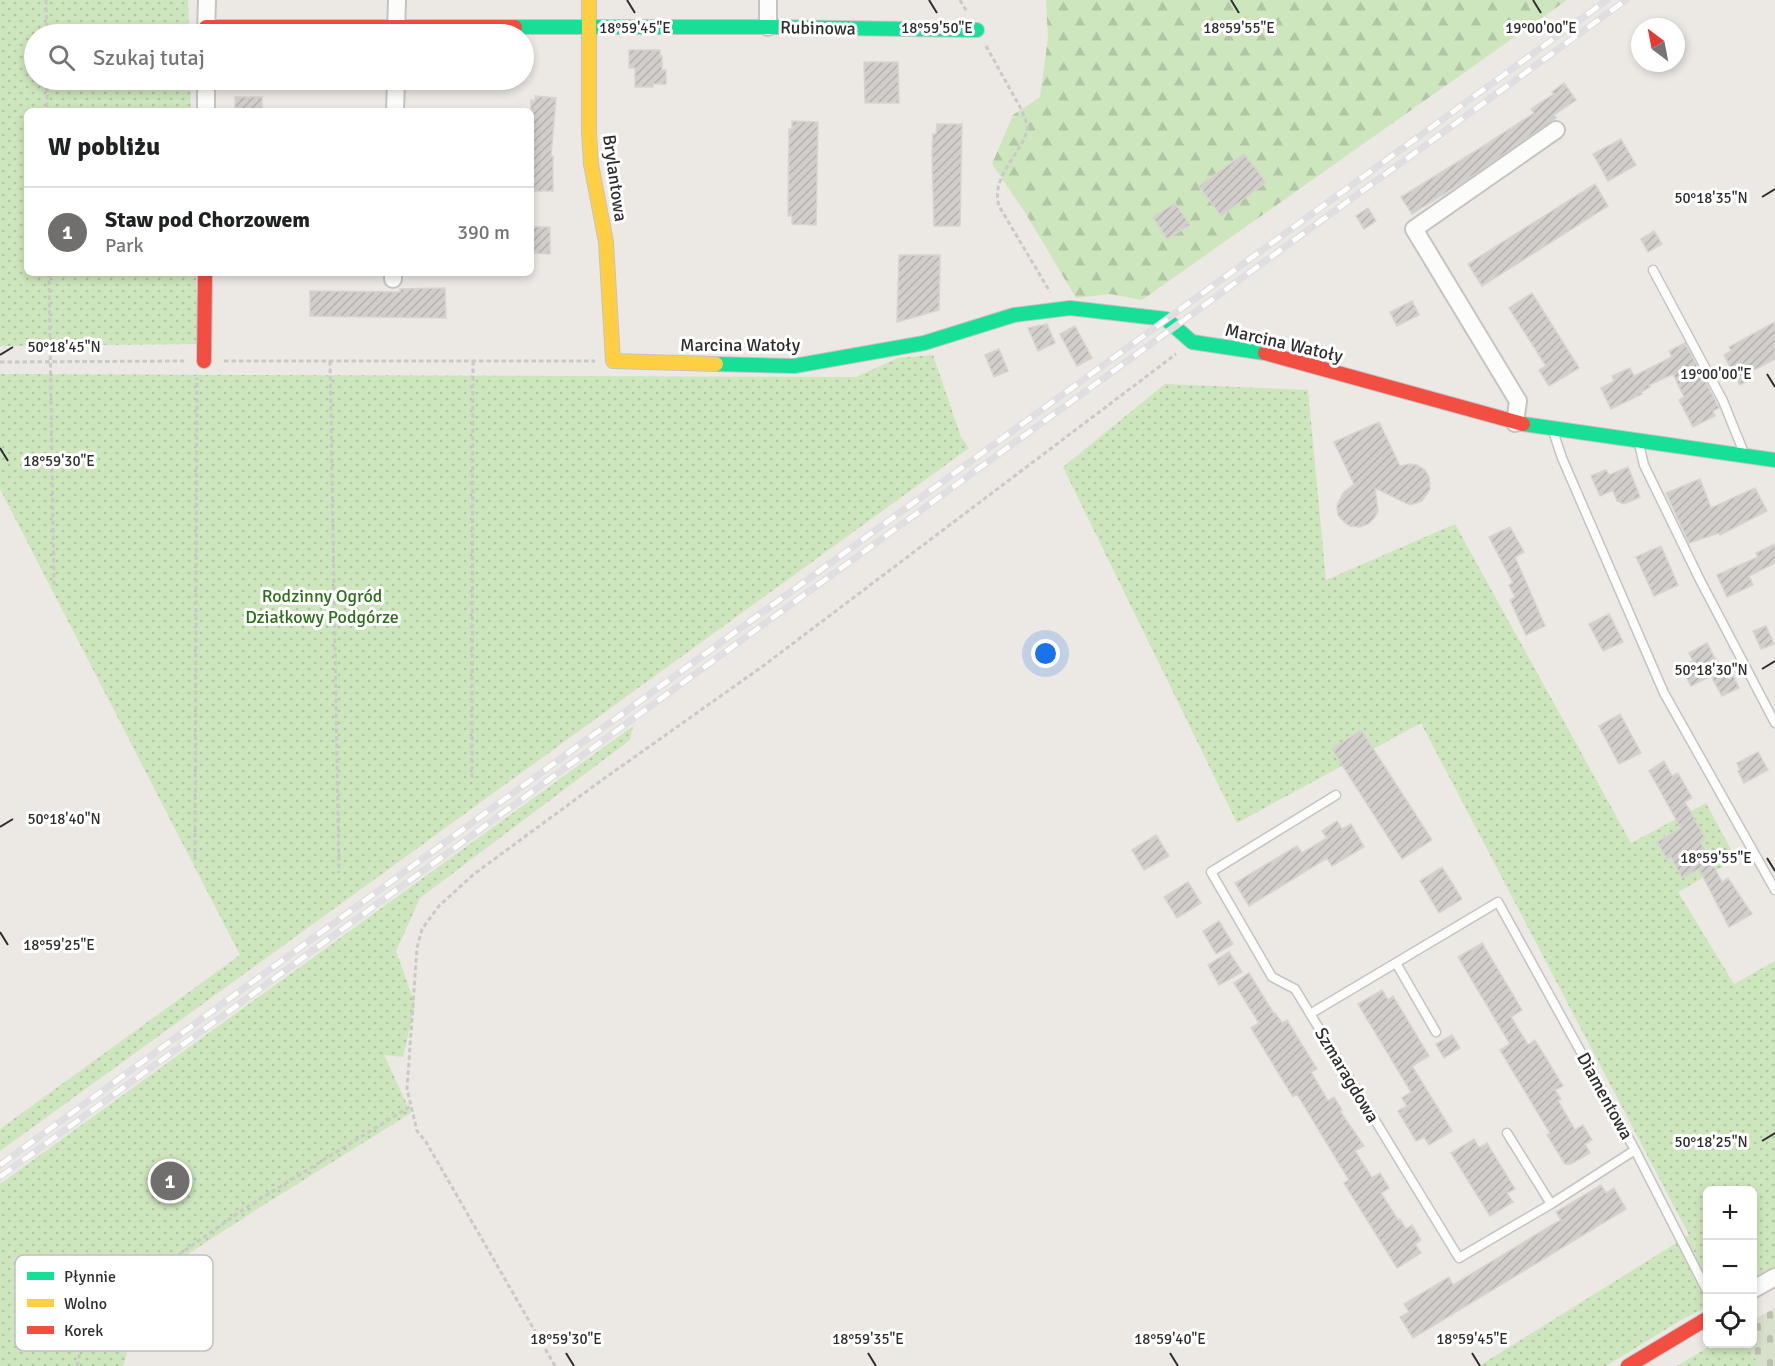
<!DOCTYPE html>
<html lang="pl">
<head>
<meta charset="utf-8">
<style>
  :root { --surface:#fff; --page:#f6f6f6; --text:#202124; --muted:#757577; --line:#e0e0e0; --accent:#706f6e }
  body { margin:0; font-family:Signika,sans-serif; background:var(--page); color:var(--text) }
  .controls { position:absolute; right:18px; bottom:18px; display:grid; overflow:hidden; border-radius:9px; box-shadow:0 3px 9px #0003 }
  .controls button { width:54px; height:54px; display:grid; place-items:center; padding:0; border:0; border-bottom:2px solid var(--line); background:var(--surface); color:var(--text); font:30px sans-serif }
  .compass { position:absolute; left:1631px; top:18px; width:54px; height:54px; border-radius:50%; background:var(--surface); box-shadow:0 3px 9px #0003; rotate:328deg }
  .you { position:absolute; left:1046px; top:654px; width:21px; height:21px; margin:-15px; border:4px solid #fff; border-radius:50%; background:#1a73e8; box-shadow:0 0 0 9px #1a73e833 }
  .badge { display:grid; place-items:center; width:39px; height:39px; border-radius:50%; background:var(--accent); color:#fff; font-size:20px; font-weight:700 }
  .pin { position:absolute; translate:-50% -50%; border:3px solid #fff; box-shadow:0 2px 6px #0006 }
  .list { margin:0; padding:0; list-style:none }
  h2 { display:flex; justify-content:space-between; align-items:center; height:78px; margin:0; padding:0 24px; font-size:26px }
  h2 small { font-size:20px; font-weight:400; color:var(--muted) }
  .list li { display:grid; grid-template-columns:39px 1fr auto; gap:18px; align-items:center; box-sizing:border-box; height:90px; padding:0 24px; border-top:2px solid var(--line) }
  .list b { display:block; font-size:22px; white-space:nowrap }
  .list p { margin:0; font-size:20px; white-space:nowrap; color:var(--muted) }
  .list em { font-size:20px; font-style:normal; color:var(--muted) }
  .icon { flex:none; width:33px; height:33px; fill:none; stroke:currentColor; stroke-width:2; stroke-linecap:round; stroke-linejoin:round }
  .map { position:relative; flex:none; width:1775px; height:1366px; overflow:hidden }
  .search { position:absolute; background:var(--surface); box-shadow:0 3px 9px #0003; left:24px; top:24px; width:510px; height:66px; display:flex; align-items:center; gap:15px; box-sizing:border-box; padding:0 21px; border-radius:33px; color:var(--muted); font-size:22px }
  .panel { position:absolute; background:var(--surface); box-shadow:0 3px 9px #0003; left:24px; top:108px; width:510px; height:168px; border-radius:9px }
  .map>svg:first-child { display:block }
  .green { fill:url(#green-dots) }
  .forest { fill:url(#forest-firs) }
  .cemetery { fill:url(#cemetery-stones) }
  .building { fill:url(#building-hatch); stroke:#d7d4d0; stroke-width:1.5 }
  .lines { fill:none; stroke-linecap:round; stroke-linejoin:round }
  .lane-casing { stroke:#c5c4c5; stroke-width:11 }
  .street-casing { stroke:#c5c4c5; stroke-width:20 }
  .fast-casing { stroke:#c5c4c5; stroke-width:16 }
  .slow-casing { stroke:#c5c4c5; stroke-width:16 }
  .jam-casing { stroke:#c5c4c5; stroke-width:16 }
  .path { stroke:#c9c9c8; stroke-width:3; stroke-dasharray:4.5 3; stroke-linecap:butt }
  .lane { stroke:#fcfcfb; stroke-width:8 }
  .street { stroke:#fcfcfb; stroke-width:16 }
  .fast { stroke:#16e098; stroke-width:14 }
  .slow { stroke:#ffcf43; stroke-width:14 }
  .jam { stroke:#f24e42; stroke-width:14 }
  .rail-casing { stroke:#dfdfe1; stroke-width:7 }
  .rail { stroke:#fff; stroke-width:4.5; stroke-dasharray:14; stroke-linecap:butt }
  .ticks { fill:none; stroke:#2e2e2e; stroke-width:2 }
  .labels { text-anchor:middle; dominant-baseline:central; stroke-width:6; stroke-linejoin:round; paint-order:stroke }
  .street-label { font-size:18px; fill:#2e2e2e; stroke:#fff }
  .park-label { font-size:18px; fill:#2c6e1b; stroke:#fff }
  .key { fill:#fff; stroke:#c0c0c0; stroke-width:1.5 }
  .key-label { font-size:16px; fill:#2e2e2e }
  .ticks-label { font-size:15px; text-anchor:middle; fill:#2e2e2e; stroke:#fff; stroke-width:6; stroke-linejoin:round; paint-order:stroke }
</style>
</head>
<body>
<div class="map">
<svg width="1775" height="1366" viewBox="0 0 1775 1366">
  <defs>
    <pattern id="green-dots" width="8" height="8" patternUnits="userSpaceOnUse" patternTransform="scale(1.5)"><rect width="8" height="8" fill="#cee6be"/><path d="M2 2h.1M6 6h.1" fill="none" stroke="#b1c6a4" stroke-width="1.8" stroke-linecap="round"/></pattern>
    <pattern id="forest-firs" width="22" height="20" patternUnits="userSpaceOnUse" patternTransform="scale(1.5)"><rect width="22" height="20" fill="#cee6be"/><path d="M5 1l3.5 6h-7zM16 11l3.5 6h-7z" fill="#b1c6a4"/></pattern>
    <pattern id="cemetery-stones" width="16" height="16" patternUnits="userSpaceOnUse" patternTransform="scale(1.5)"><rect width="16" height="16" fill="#d8e0cc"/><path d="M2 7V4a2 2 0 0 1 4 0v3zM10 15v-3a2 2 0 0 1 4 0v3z" fill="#bac0b0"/></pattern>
    <pattern id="building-hatch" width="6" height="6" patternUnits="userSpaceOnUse" patternTransform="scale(1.5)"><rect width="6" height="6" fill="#d1cecb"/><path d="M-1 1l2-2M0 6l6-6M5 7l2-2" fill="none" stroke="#b4b1af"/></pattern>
  </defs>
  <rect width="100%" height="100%" fill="#ece8e4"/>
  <!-- green -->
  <path class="green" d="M0,0H188L189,34H34V80H190L191,111H27V273H196L198,344L0,346Z
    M933,355L961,437L969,448L0,1151V1129L240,955L0,489V374L856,377L898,358Z
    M1165,384L1308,390L1326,580L1455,524L1631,843L1706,803L1736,859L1678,892L1734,984L1775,961V1273L1753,1284L1752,1190H1708L1707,1307L1681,1320L1606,1366H1479L1689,1235L1421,723L1237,823L1063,467Z
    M633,726L630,740L420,898L396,951L415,1004L403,1057L384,1055L411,1113L262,1206L126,1294L112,1323L127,1353L123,1366H0V1184Z
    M1713,1344H1746L1760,1366H1677Z"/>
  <!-- forest -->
  <path class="forest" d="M1046,0H1567L1142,300L1110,294L1076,298L1026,214L992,164L1013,115L1040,97L1048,38Z"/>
  <!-- cemetery -->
  <path class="cemetery" d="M1775,1308V1366H1760L1746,1344H1752L1753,1320Z"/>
  <!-- building -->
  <path class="building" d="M629,50H660V56H662V70H666V84H653V87H635V68H629Z
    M864,62H898L899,103H865Z
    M1564,83L1576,100L1554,115L1556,118L1463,182L1412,214L1401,197L1482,147L1534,113L1531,109L1554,94L1552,92Z
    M535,96L556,98L551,156H553V191H531V100L535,101Z
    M235,97H262V111H235Z
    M792,121L818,122L816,225L792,224V216H788L789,129H792Z
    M937,124H962L960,226H934L932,154L933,134H936Z
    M1621,139L1636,165L1608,181L1593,154Z
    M1244,154L1266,182L1221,216L1199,186Z
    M1595,184L1608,206L1482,286L1468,264Z
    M1175,203L1190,225L1167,239L1153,217Z
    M1368,208L1376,221L1364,229L1356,216Z
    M531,227H550V254L531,253Z
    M1654,231L1662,244L1648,252L1641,239Z
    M899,255H940L939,310L897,322Z
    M445,288L446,318L310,316V291L400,292V289Z
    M1532,293L1579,368L1549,386L1539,370L1546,366L1509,308Z
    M1412,301L1419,315L1397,326L1390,312Z
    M1775,322V359L1748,373L1751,379L1740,385L1724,355L1731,351L1729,347Z
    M1047,324L1055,343L1038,351L1028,328Z
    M1075,326L1092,358L1077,366L1060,334Z
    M1685,343L1717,404L1719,408L1713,411L1715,416L1693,427L1679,400L1684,397L1673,374L1649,385L1650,387L1641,392L1642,394L1611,409L1601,388L1614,381L1612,376L1630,368L1634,376L1672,357L1669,351Z
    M999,349L1008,371L994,377L985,355Z
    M1379,422L1400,466L1409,464L1417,465L1425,470L1429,477L1430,489L1422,501L1410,505L1375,488L1378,511L1374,518L1368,524L1360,527L1350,526L1344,522L1338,515L1337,506L1343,493L1354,484L1334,442Z
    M1628,467L1640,497L1624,504L1617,501L1613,490L1600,496L1591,476L1606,470L1609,475Z
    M1700,479L1711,508L1755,488L1767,511L1720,535L1719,533L1689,543L1666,493Z
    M1510,527L1524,552L1515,557L1545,626L1526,635L1510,600L1515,597L1509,585L1513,583L1489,537Z
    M1775,544V563L1749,576L1753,585L1727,597L1717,575L1758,557L1756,553Z
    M1661,546L1678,585L1654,596L1636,557Z
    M1609,614L1623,642L1603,651L1589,624Z
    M1766,626L1774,644L1761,649L1753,631Z
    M1707,643L1721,670L1724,668L1726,671L1730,669L1739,688L1722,696L1711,676L1691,686L1681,667L1693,661L1689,653Z
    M1620,714L1641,753L1619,764L1599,726Z
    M1361,730L1432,840L1402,859L1332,749Z
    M1758,752L1768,770L1744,783L1738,771L1740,770L1737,763Z
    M1664,761L1672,776L1678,773L1692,798L1685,802L1705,838L1700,841L1722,882L1728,878L1752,914L1729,927L1699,869L1682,878L1671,857L1667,859L1657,842L1681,828L1649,771Z
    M1337,821L1342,829L1351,824L1364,847L1332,866L1327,858L1249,906L1235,883L1297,846L1302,853L1327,838L1322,831Z
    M1156,835L1169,856L1144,870L1132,850Z
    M1442,867L1462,899L1439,913L1420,881Z
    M1188,882L1201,903L1177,918L1164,897Z
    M1219,921L1233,944L1216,954L1203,931Z
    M1482,943L1522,1010L1511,1017L1528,1045L1535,1040L1563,1086L1555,1090L1561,1099L1558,1101L1575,1130L1583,1125L1592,1140L1585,1144L1590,1153L1571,1164H1565L1547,1135L1550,1133L1500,1050L1510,1044L1458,957Z
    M1229,952L1242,972L1219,985L1208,965Z
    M1249,973L1274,1014L1275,1013L1282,1023L1287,1020L1296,1035L1317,1069L1311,1072L1328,1101L1334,1097L1342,1110L1340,1111L1364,1146L1355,1151L1372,1178L1380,1173L1389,1188L1381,1193L1398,1220L1400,1219L1406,1229L1412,1225L1421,1240L1415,1244L1421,1253L1397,1268L1344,1183L1349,1180L1297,1094L1293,1097L1251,1028L1259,1023L1234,983Z
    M1382,990L1388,1000L1393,996L1429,1056L1412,1066L1452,1131L1429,1145L1424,1137L1416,1141L1398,1111L1407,1106L1402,1098L1411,1092L1358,1004Z
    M1452,1035L1460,1048L1444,1058L1436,1044Z
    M1474,1139L1479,1148L1487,1143L1515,1189L1507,1193L1513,1202L1490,1216L1451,1153Z
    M1601,1185L1606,1193L1614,1188L1626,1209L1413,1338L1400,1317L1409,1312L1404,1304L1449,1277L1453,1285L1552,1225L1561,1220L1556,1212Z"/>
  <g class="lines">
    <defs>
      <path id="lane" d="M1653,270L1723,401L1744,453
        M1553,431L1562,458L1664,693L1775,890
        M1639,444L1644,465L1700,580L1775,723
        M1336,795L1211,872L1272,977L1295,989L1459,1258L1551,1204L1635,1150
        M1396,963L1436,1032
        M1310,1014L1498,902L1635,1150L1708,1293
        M1507,1133L1551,1204"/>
      <path id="street" d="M768,27V0
        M206,34L207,0
        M396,34L397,0
        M206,111V80
        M395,111L396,80
        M393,279V273
        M1515,423L1518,401L1414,229L1556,130
        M1752,1290L1775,1277"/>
      <path id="fast" d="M515,27H768L977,30
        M716,364L794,366L924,343L1014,315L1070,308L1166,319L1192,342L1265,353
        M1523,424L1775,460"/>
      <path id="slow" d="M589,0V132L591,164L606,242L613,361L716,364"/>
      <path id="jam" d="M206,27H515
        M1265,353L1523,424
        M204,361L205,273
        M1628,1366L1708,1318"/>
    </defs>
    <!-- lane casing -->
    <use href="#lane" class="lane-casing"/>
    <!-- street casing -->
    <use href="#street" class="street-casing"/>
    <!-- fast casing -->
    <use href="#fast" class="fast-casing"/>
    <!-- slow casing -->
    <use href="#slow" class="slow-casing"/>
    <!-- jam casing -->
    <use href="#jam" class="jam-casing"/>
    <!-- path -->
    <path class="path" d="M46,0L47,34
      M960,0L967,12
      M986,46L1020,107L1028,126C1023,155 990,174 999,206L1050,292
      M47,80V111
      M49,273L54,587
      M224,361H595
      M330,361L339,873
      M0,362L184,361
      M472,778L473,360
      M195,860L197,378
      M77,1366L85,1331L104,1307L244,1209L411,1106
      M555,1366L426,1142L417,1131L407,1089L417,948L422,929L439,906L474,874L602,780L763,666L1176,354"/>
    <!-- lane -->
    <use href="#lane" class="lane"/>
    <!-- street -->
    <use href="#street" class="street"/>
    <!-- fast -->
    <use href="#fast" class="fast"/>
    <!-- slow -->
    <use href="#slow" class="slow"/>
    <!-- jam -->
    <use href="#jam" class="jam"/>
    <defs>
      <path id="rail" d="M0,1165L1607,0
        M0,1177L1626,0"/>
    </defs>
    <!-- rail casing -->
    <use href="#rail" class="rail-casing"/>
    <!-- rail -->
    <use href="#rail" class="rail"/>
  </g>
  <!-- ticks -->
  <path class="ticks" d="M627,0L635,13M929,0L937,13M1231,0L1239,13M1533,0L1541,13M1762,197L1775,189M0,355L13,347M1767,374L1775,387M0,448L8,461M1762,669L1775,661M0,827L13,819M1767,858L1775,871M0,932L8,945M1762,1141L1775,1133M566,1353L574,1366M868,1353L876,1366M1170,1353L1178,1366M1472,1353L1480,1366"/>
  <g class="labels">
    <!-- street labels -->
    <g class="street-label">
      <text transform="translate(818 28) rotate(1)">Rubinowa</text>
      <text transform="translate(615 178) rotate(82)">Brylantowa</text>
      <text transform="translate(1284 343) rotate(13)">Marcina Watoły</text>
      <text x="740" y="345">Marcina Watoły</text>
      <text transform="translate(1347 1075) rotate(59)">Szmaragdowa</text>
      <text transform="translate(1605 1096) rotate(61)">Diamentowa</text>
    </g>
    <!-- park labels -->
    <g class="park-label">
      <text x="322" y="596">Rodzinny Ogród<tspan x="322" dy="21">Działkowy Podgórze</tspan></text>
    </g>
  </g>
  <!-- legend -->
  <rect x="15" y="1255" width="198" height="96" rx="9" class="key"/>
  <rect x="27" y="1272" width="27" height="8" fill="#16e098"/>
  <rect x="27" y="1299" width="27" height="8" fill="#ffcf43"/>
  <rect x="27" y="1326" width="27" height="8" fill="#f24e42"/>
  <g class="key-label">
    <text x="64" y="1282">Płynnie</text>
    <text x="64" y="1309">Wolno</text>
    <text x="64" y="1336">Korek</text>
  </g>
  <g class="ticks-label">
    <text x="635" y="33">18°59'45"E</text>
    <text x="937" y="33">18°59'50"E</text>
    <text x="1239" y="33">18°59'55"E</text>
    <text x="1541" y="33">19°00'00"E</text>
    <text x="1711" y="203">50°18'35"N</text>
    <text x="64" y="352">50°18'45"N</text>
    <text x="1716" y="379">19°00'00"E</text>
    <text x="59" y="466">18°59'30"E</text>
    <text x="1711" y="675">50°18'30"N</text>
    <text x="64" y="824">50°18'40"N</text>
    <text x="1716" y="863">18°59'55"E</text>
    <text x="59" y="950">18°59'25"E</text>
    <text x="1711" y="1147">50°18'25"N</text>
    <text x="566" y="1344">18°59'30"E</text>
    <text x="868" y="1344">18°59'35"E</text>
    <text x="1170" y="1344">18°59'40"E</text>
    <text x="1472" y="1344">18°59'45"E</text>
  </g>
</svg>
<div class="controls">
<button>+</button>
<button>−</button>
<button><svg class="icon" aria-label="locate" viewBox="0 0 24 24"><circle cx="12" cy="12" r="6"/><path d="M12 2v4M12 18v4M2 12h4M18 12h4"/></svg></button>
</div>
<svg class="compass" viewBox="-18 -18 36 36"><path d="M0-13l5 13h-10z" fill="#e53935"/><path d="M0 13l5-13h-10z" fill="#757577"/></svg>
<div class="you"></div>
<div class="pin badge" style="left:170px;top:1181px">1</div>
<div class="search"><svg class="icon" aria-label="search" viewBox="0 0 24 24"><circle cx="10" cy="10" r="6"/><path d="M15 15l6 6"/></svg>Szukaj tutaj</div>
<section class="panel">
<h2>W pobliżu<small></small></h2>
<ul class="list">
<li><span class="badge">1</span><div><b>Staw pod Chorzowem</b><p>Park</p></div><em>390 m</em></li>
</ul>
</section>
</div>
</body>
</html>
